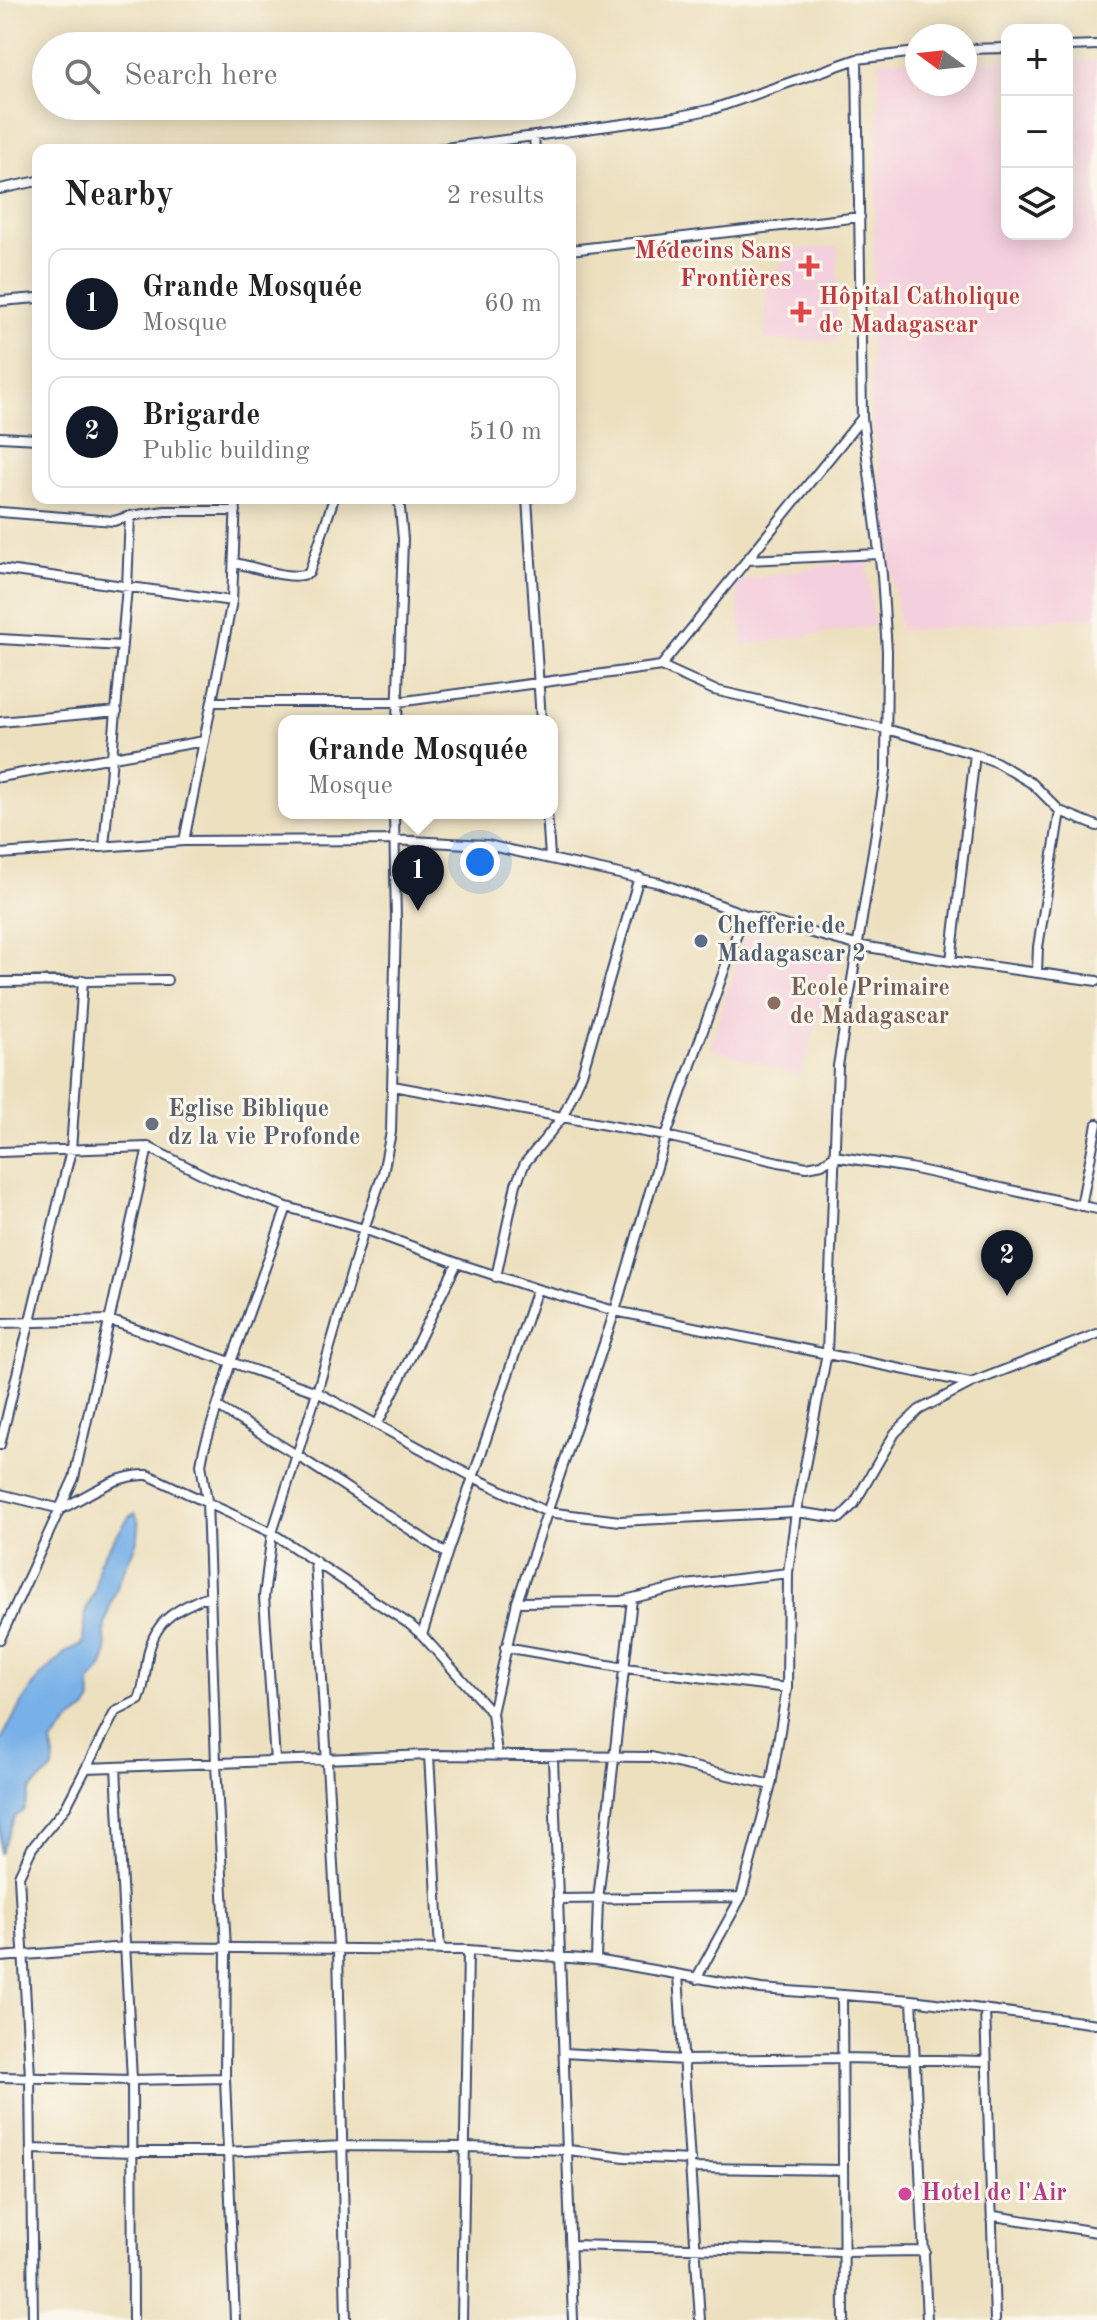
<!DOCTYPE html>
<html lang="en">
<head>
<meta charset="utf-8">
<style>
  :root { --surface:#fff; --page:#f6f6f6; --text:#222; --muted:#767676; --line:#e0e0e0; --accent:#111827 }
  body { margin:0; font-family:"Old Standard TT",serif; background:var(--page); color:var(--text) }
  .controls { position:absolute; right:24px; top:24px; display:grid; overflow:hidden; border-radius:16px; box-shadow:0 4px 20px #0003 }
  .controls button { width:72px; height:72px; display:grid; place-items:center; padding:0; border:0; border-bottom:2px solid var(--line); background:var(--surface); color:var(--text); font:40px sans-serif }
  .compass { position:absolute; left:905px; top:24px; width:72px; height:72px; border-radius:50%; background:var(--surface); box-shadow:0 4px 20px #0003; rotate:285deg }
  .you { position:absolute; left:480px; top:862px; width:28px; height:28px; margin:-20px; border:6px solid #fff; border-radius:50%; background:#1a73e8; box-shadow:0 0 0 12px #1a73e833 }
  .badge { display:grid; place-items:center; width:52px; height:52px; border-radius:50%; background:var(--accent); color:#fff; font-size:26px; font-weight:700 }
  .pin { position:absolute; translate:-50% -66px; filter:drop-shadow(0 2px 4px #0008) }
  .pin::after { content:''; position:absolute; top:42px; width:28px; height:24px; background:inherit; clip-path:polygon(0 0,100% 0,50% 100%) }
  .popup { position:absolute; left:278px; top:715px; width:280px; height:104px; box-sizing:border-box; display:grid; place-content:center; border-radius:16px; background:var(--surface); filter:drop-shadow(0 2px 6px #0005); font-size:26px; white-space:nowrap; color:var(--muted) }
  .popup b { font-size:30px; color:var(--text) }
  .popup::after { content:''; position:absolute; left:50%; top:100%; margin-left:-16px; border:16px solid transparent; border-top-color:var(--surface) }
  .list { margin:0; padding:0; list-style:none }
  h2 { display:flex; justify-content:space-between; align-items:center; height:104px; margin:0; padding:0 32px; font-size:34px }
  h2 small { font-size:26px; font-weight:400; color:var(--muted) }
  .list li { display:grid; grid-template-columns:52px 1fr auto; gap:24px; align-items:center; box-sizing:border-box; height:112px; margin:0 16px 16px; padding:0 16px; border:2px solid var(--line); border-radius:16px }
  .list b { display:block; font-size:30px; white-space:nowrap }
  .list p { margin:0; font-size:26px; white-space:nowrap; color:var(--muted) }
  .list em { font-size:26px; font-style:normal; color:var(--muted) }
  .icon { flex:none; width:44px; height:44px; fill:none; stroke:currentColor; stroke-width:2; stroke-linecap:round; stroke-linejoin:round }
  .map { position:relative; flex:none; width:1097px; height:2320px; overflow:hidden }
  .search { position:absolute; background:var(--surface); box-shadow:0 4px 20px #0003; left:32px; top:32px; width:544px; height:88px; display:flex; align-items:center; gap:20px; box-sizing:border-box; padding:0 28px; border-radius:44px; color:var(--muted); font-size:30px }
  .panel { position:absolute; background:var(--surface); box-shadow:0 4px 20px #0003; left:32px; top:144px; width:544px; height:360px; border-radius:16px }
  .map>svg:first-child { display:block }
  .built { fill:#f4cfdd }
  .water { fill:#78b1e8; stroke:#4a70a3; stroke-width:2 }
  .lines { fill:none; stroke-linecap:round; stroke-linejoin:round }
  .minor-casing { stroke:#3a4a6d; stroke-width:12 }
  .minor { stroke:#fff; stroke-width:8 }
  .health-dot { fill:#e0444e; stroke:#fbf7ec; stroke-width:3 }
  .service-dot { fill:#5c6f8a; stroke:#fbf7ec; stroke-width:3 }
  .education-dot { fill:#8d6e63; stroke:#fbf7ec; stroke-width:3 }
  .worship-dot { fill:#6b7280; stroke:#fbf7ec; stroke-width:3 }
  .hotel-dot { fill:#d1479c; stroke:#fbf7ec; stroke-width:3 }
  .labels { text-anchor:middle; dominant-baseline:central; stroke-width:6; stroke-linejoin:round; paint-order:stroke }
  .health-label { font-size:24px; font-weight:bold; fill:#be3a42; stroke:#fbf7ec; text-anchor:end }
  .service-label { font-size:24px; font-weight:bold; fill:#4e5e75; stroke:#fbf7ec; text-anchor:start }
  .education-label { font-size:24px; font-weight:bold; fill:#785e54; stroke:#fbf7ec; text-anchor:start }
  .worship-label { font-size:24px; font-weight:bold; fill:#5b616d; stroke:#fbf7ec; text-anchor:start }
  .hotel-label { font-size:24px; font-weight:bold; fill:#b23c85; stroke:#fbf7ec; text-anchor:start }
</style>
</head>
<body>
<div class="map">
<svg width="1097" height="2320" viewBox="0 0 1097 2320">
  <rect width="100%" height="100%" fill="#fbf7ec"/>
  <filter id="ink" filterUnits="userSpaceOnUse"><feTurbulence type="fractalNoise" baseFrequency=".0125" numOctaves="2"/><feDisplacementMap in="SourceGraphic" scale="16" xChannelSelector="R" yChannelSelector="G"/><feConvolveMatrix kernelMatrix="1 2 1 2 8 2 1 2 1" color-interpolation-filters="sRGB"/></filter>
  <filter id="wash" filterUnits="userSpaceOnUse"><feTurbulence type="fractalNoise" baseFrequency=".006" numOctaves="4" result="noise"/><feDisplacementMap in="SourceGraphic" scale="32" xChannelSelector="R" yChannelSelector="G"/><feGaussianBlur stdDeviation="1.8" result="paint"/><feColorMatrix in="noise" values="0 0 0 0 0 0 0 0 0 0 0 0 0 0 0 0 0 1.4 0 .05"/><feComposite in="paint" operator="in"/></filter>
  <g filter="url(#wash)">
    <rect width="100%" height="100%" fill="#ede0bf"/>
    <!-- built -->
    <path class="built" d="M880,60H917V84H965V60L1007,61V234H1067V61H1097V617L900,631L869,392Z
      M838,246L837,341L765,340L766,285L794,249Z
      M866,559L875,626L743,645L735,581Z
      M746,930L837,958L800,1076L710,1048Z"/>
    <!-- water -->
    <path class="water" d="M135,1513C147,1533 128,1558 121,1577C115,1592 108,1610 105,1625C103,1638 110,1651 104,1663C101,1670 94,1677 90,1683L91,1702L86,1710L70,1721L51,1744L54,1756L53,1769L31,1789L23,1811L15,1817L0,1854V1742L22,1702L38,1679L67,1651L83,1644L85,1612L95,1591L99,1562L129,1517Z"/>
  </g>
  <g filter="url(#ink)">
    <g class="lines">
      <defs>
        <path id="minor" d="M1067,46L1097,45
          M965,49L1007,48
          M534,137L535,150
          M430,150L675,117L713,109L857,59L917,52
          M0,189L38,181
          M570,250L860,217
          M0,301L38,298
          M0,437L38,439
          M527,498L541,721
          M0,512L114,521L130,516L165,511H236
          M748,560L879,554
          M234,563C254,566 291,582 309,573L334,498
          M0,569L232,601
          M0,639L122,646
          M661,666L714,690L886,729L975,754L996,762L1033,784L1060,811L1097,826
          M214,702H398L661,666L862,418
          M397,721L403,539L399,498
          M0,722L117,711
          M0,777L204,741
          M547,813L550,857
          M184,841L232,601L236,498
          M104,847L127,587L130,516
          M0,854L184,841L393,840L487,845L660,883L744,914L856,945L951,961L1097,981
          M951,961L975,754
          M1037,972L1038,947L1060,811
          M0,982L167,980
          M393,1086L666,1136L779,1162L807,1167L822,1164L834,1156L910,1168L1097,1209
          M0,1152L148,1147L214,1180L287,1207L364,1229L457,1263L537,1289L615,1311L970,1383
          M1081,1206L1097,1124
          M496,1277L516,1184L525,1163L562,1118L582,1074L639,877
          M0,1323L109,1320L317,1392L473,1477L547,1512L620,1521L796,1512L840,1518L854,1504L895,1433L919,1410L971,1383L1097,1334
          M218,1407L295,1454L447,1554
          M378,1423L457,1263
          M0,1445L71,1150L83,980
          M0,1494L61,1509C88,1496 117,1473 148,1475L272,1533L409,1624L422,1635L492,1713
          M315,1561L338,1949L346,2320
          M517,1602L621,1601L686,1585L788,1573
          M422,1635L447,1554L537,1289
          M0,1639L74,1478L148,1147
          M505,1647L625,1668L787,1688L771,1785
          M787,1688L788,1573L796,1512L827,1353L838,1066L886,771L887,651L882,575L862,418L857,59
          M497,1754L492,1713L517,1602L615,1311L666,1136L744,914
          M429,1755L440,1950
          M553,1758L573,2320
          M275,1761L264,1597L272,1533L317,1392L364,1229L383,1173L391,1132L396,922L394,813
          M116,1767L132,2080L133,2320
          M87,1768L429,1755L651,1757L771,1785L741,1897L696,1979
          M559,1899L741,1897
          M0,1957L126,1947L468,1950L596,1960L761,1989L912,2000L1097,2024
          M596,1960L598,1900L632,1599
          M678,1975L700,2320
          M842,1996L844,2320
          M912,2000L927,2320
          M985,2009L995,2320
          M564,2053L684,2060L843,2058L986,2061
          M0,2077L132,2080L225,2078
          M31,2149L134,2152H228L342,2146L466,2147L568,2150L625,2157L691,2160
          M691,2168L843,2170
          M994,2216L1097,2232
          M572,2245L843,2252L925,2251
          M33,2320L30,2076L19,1876L32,1848L66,1807L115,1712L139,1700C144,1688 145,1674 147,1661C153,1620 173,1611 210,1595
          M235,2320L225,2078L226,1949L216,1764L207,1501L201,1464L204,1449L231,1362L287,1207
          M462,2320L468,1950"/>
      </defs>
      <!-- minor casing -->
      <use href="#minor" class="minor-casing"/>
      <!-- minor -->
      <use href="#minor" class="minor"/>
    </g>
  </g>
  <!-- markers -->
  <g class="health-dot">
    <path d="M805 254h8v8h8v8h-8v8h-8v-8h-8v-8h8z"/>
    <path d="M797 300h8v8h8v8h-8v8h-8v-8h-8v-8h8z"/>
  </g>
  <circle class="service-dot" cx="701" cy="941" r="8"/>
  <circle class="education-dot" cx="774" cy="1003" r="8"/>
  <circle class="worship-dot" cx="152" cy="1124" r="8"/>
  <circle class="hotel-dot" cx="905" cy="2194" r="8"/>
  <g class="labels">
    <!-- health labels -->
    <g class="health-label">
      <text x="791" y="252">Médecins Sans<tspan x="791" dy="28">Frontières</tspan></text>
      <text x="819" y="298" text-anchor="start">Hôpital Catholique<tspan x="819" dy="28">de Madagascar</tspan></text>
    </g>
    <!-- service labels -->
    <g class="service-label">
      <text x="717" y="927">Chefferie de<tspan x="717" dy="28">Madagascar 2</tspan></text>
    </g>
    <!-- education labels -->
    <g class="education-label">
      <text x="790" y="989">Ecole Primaire<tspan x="790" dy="28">de Madagascar</tspan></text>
    </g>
    <!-- worship labels -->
    <g class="worship-label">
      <text x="168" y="1110">Eglise Biblique<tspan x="168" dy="28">dz la vie Profonde</tspan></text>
    </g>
    <!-- hotel labels -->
    <g class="hotel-label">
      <text x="921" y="2194">Hotel de l'Air</text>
    </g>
  </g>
</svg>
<div class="controls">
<button>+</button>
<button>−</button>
<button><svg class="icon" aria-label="layers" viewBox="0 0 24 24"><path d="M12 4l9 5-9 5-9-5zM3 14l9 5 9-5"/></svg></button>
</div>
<svg class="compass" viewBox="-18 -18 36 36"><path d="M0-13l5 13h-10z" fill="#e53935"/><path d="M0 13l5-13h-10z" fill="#767676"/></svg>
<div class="you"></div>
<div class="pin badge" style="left:418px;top:911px">1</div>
<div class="popup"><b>Grande Mosquée</b>Mosque</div>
<div class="pin badge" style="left:1007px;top:1296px">2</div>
<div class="search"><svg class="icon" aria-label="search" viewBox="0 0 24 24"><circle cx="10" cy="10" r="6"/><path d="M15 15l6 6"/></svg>Search here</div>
<section class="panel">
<h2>Nearby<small>2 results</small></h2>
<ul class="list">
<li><span class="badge">1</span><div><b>Grande Mosquée</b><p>Mosque</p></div><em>60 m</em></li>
<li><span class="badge">2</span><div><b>Brigarde</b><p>Public building</p></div><em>510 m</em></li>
</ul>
</section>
</div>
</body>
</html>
